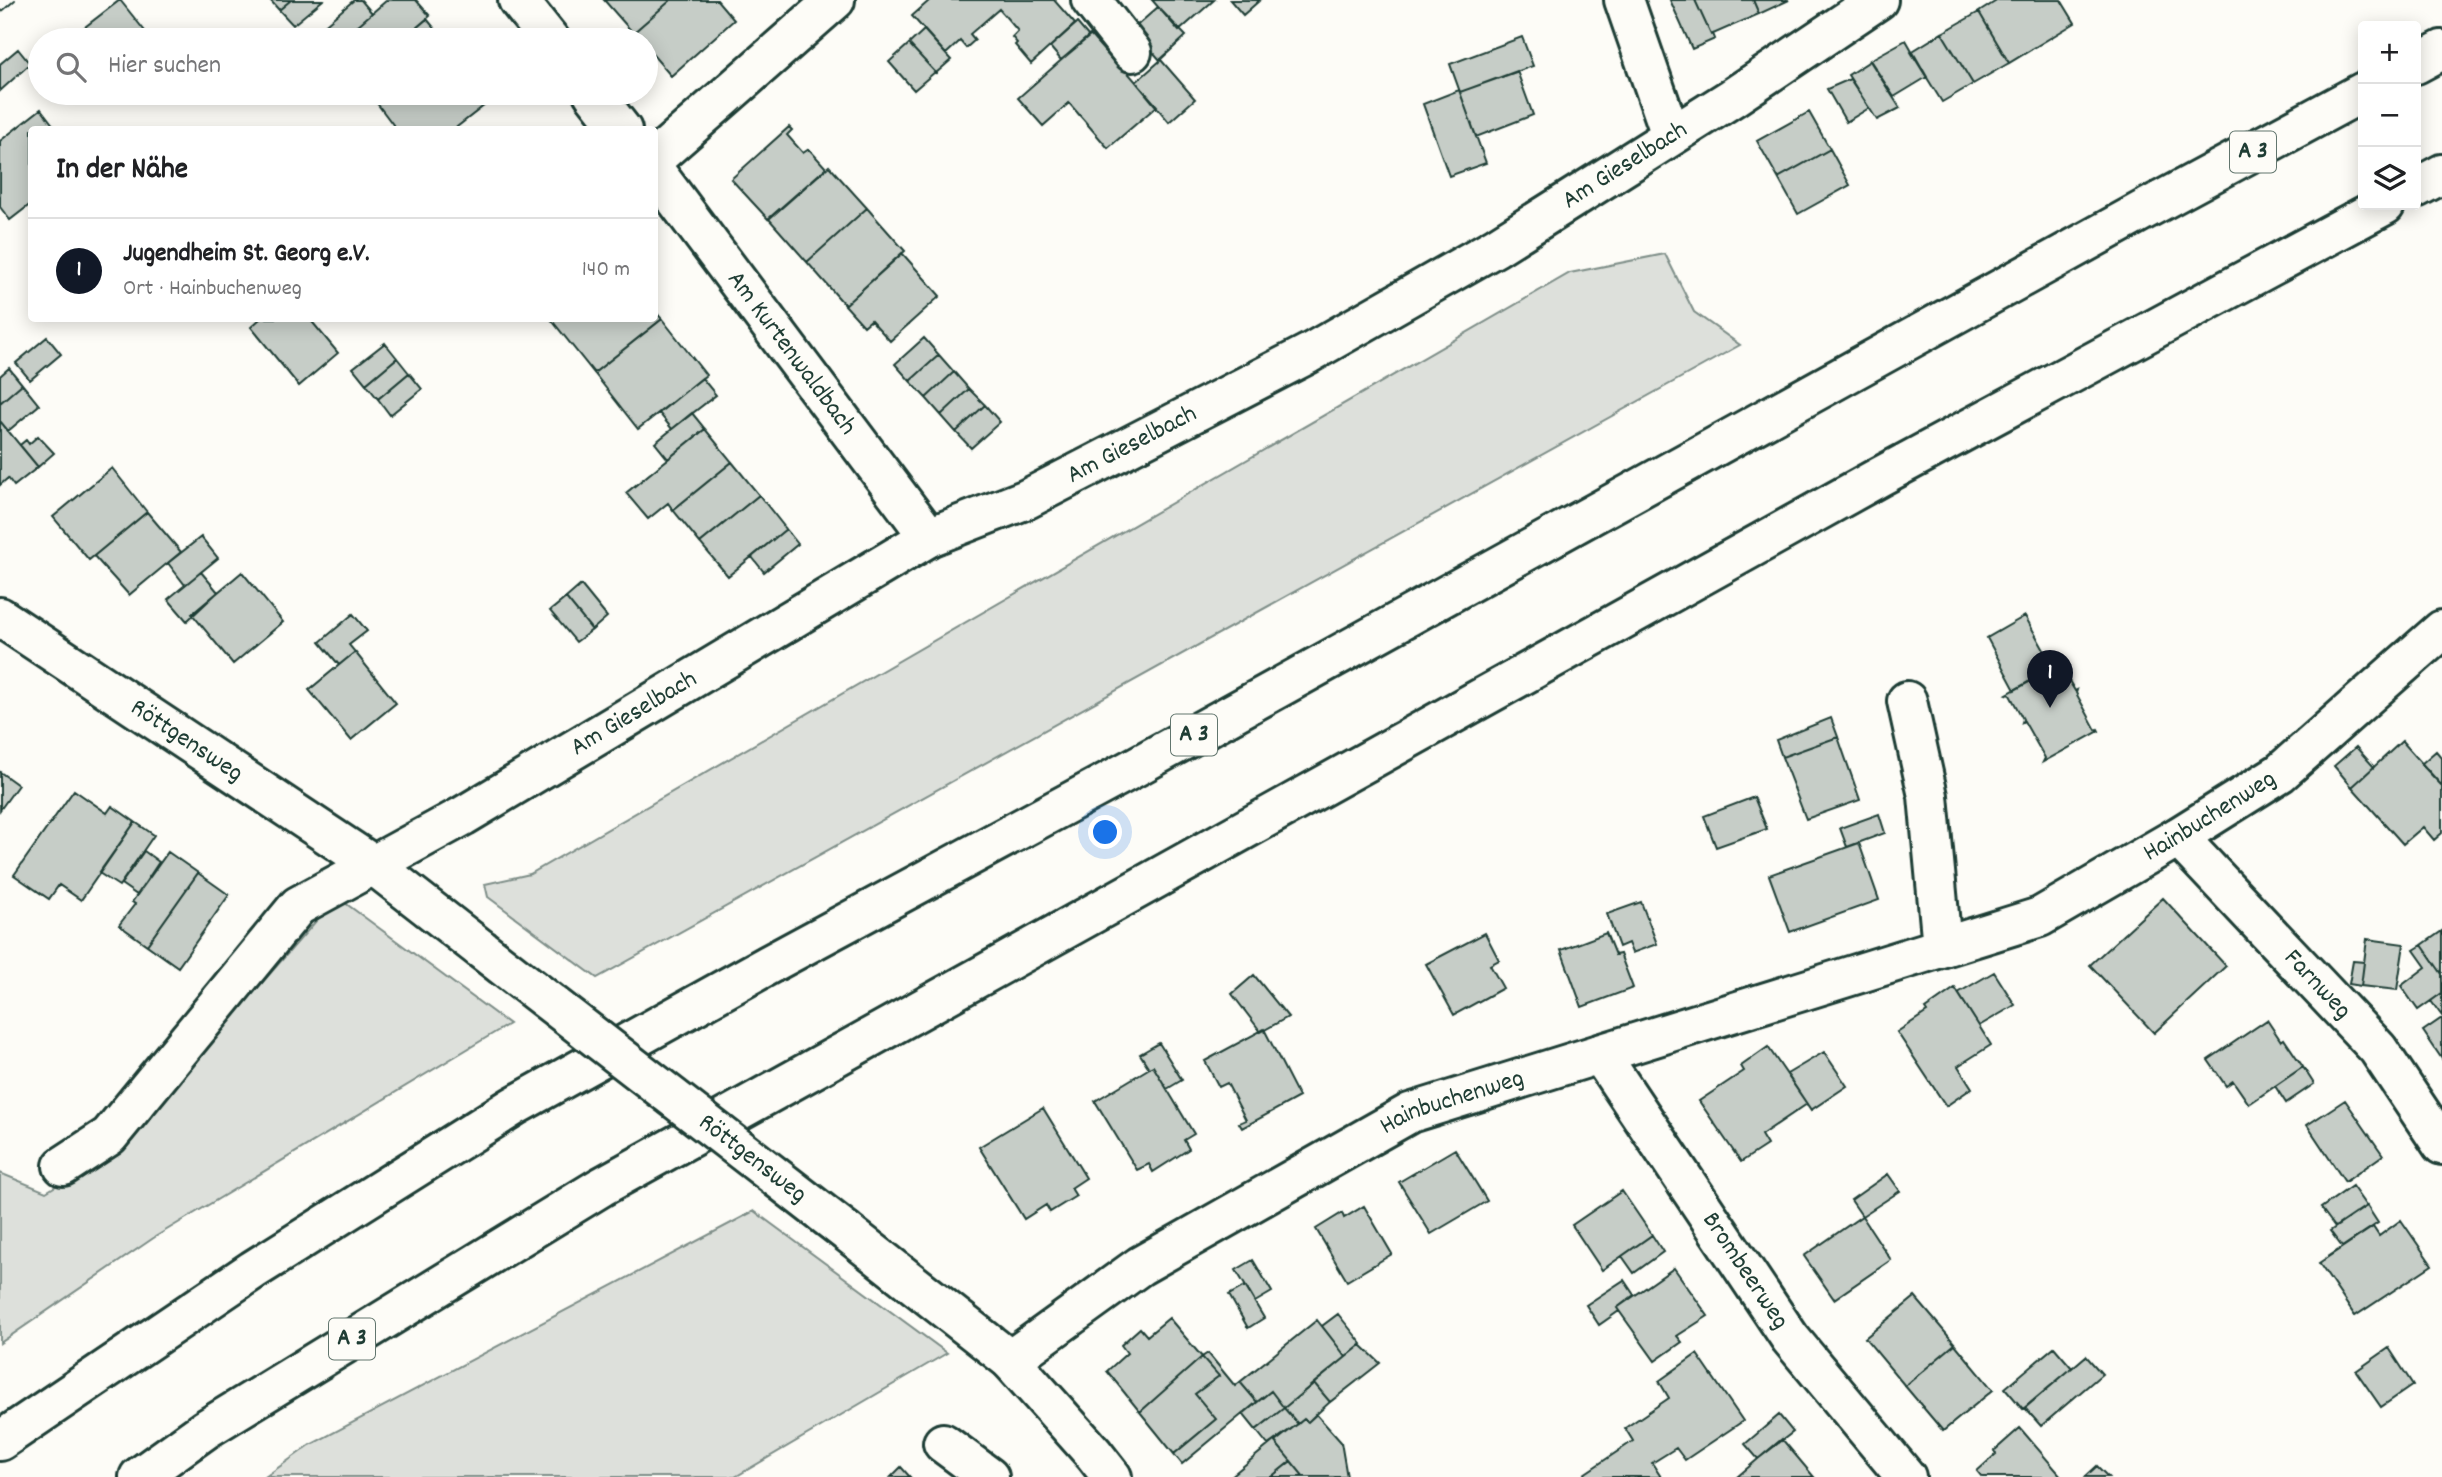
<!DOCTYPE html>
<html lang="de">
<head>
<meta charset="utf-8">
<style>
  :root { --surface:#fff; --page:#f2f2f2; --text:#202124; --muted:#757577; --line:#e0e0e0; --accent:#111827 }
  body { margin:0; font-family:Dekko,sans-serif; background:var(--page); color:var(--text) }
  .controls { position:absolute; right:21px; top:21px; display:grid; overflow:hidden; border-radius:7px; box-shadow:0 4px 18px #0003 }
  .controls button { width:63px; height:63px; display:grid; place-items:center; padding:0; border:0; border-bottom:2px solid var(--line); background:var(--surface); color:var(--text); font:35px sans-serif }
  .you { position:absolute; left:1106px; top:833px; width:24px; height:24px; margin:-18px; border:5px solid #fff; border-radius:50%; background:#1a73e8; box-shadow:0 0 0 10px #1a73e833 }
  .badge { display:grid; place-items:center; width:46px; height:46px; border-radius:50%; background:var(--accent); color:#fff; font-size:23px; font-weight:700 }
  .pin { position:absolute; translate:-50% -58px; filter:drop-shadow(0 2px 4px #0008) }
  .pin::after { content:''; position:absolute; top:37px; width:24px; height:21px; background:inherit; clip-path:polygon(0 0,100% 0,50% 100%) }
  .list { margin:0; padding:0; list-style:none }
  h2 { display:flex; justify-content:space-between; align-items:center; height:91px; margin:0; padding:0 28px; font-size:30px }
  h2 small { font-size:23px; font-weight:400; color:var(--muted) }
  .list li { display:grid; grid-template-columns:46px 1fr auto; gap:21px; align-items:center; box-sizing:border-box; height:105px; padding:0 28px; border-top:2px solid var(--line) }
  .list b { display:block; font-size:26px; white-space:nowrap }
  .list p { margin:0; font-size:23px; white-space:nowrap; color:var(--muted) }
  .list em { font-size:23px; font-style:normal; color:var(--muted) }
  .icon { flex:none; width:38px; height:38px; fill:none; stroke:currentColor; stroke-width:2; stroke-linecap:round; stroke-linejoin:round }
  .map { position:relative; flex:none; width:2442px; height:1477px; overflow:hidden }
  .search { position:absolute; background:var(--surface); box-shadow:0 4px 18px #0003; left:28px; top:28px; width:630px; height:77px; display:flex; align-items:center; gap:18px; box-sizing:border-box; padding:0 24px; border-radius:38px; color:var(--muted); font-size:26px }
  .panel { position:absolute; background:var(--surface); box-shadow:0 4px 18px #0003; left:28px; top:126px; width:630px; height:196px; border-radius:7px }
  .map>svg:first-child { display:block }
  .green { fill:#dde0db; stroke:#7e8e88; stroke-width:2 }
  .building { fill:#c6cdc7; stroke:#1f3d34; stroke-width:2 }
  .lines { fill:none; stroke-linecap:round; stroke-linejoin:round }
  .minor-casing { stroke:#1f3d34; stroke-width:44 }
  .highway-casing { stroke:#1f3d34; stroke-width:44 }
  .minor { stroke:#fdfcf7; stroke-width:38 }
  .highway { stroke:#fdfcf7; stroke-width:38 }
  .tram { stroke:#1f3d34; stroke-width:2 }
  .minor-bridge-casing { stroke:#1f3d34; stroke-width:44; stroke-linecap:butt }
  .minor-bridge { stroke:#fdfcf7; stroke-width:38 }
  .labels { text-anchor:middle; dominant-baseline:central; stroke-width:5; stroke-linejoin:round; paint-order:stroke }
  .shield { fill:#fdfcf7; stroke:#62766e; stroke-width:2 }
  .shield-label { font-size:24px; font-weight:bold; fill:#1f3d34 }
  .street-label { font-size:26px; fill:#1f3d34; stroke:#fdfcf7 }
</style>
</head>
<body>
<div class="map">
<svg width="2442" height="1477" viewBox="0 0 2442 1477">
  <rect width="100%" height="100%" fill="#fdfcf7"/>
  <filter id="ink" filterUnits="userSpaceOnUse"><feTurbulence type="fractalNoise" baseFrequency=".0143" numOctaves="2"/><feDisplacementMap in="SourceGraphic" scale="14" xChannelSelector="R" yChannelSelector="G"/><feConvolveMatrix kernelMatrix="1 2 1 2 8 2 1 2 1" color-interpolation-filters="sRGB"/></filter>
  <g filter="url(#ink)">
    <!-- green -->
    <path class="green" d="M1665,254L1694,312L1740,345L597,978L488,897L485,884L530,874L1570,273Z
      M337,897L509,1024L155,1237L0,1343V1173L46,1192L118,1148Z
      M754,1211L947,1353L735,1477H265L310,1445Z"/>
    <!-- building -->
    <path class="building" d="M120,0L152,40H68Z
      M270,0H291L279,10Z
      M291,0H323L293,25L279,10Z
      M354,0H361L372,13L341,40H332L321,28Z
      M387,0H416L430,16L402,40H341Z
      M604,0H671L633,33Z
      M671,0H717L734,20L671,76L646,47V40H640L633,33Z
      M930,0H1054L1075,24L1031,64L1015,45L1017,43L1012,37L1018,31L999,9L970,34L975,40L966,48L960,41L946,54L912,16Z
      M1152,0H1214L1179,31Z
      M1230,0H1260L1243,15Z
      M1670,0H1695L1711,35L1713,34L1715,39L1692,49Z
      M1695,0H1753L1759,14L1711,35Z
      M1753,0H1789L1759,14Z
      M1998,0H2061L2075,23L2009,63L1979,12Z
      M1158,7L1186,36L1160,60L1133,29Z
      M1979,12L2009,63L1973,84L1942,33Z
      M427,19L444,40H402Z
      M1077,23L1089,37L1061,60L1050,47Z
      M924,30L951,60L936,73L909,44Z
      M1942,33L1973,84L1942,102L1911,52Z
      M1090,35L1113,61L1116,59L1157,106L1108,148L1069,103L1043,126L1018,98Z
      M1522,37L1533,66L1460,92L1450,64Z
      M1906,40L1927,77L1894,97L1870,60Z
      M909,44L935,72L914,90L889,62Z
      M18,49L30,64L0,91V64Z
      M1161,60L1195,99L1169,122L1136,82Z
      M1870,61L1900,108L1877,120L1848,75Z
      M1517,71L1533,115L1476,137L1460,92Z
      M1850,79L1869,108L1846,122L1827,89Z
      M1459,90L1486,163L1449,176L1423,104Z
      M382,93H483L490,101L453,130H397L376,102L384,95Z
      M41,109L57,130H32V203L10,220L0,207V141Z
      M1809,112L1830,149L1778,178L1757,141Z
      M789,127L792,130L787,135L803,153L809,149L826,168L768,219L731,179Z
      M1830,149L1850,185L1798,214L1778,178Z
      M829,166L867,208L807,262L769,219Z
      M867,208L905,251L845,305L807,262Z
      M902,253L940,296L890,341L871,320L864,326L845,305Z
      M654,310L662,319L594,373L550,318H654Z
      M261,318H309L338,353L299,386L251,327Z
      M662,319L706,375L638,429L594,373Z
      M47,337L61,354L30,380L16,363Z
      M924,338L939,355L910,381L895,364Z
      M385,343L397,358L366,384L353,368Z
      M939,355L954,372L926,398L910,381Z
      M397,358L409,373L378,399L366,384Z
      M9,368L22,384L0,403V376Z
      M954,372L969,389L941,415L926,398Z
      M409,373L422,389L390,415L378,399Z
      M702,378L716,395L672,429L659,413Z
      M22,384L39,405L8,431L0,421V403Z
      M969,389L985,405L956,432L941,415Z
      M985,405L1000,422L971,448L956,432Z
      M692,413L705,429L668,459L655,443Z
      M0,421L38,467L14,486L8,478L0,485Z
      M705,429L732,462L673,510L668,503L648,519L626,493Z
      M38,436L54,453L38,467L20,445L26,440L29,444Z
      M732,462L759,495L700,543L673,510Z
      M112,468L147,512L89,560L53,517Z
      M759,495L786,529L728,576L700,543Z
      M147,512L181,552L129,595L94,556Z
      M786,529L798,544L764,572L752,557Z
      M201,537L218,558L185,585L168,563Z
      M201,572L218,592L187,621L168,599Z
      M242,572L283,622L233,664L192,614Z
      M581,585L607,617L592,630L566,598Z
      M566,598L592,630L576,642L550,611Z
      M353,614L367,631L349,645L355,652L339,665L320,642Z
      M2025,616L2054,668L2015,690L1987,638Z
      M355,652L396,703L351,740L309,690Z
      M2062,663L2064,666L2061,667L2075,691L2077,690L2076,693L2096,730L2098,729L2099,731L2043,762L2045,758L2024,721L2022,722L2023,719L2010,695L2007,694Z
      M1831,718L1838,737L1782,757L1776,740Z
      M1838,737L1860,800L1806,819L1782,757Z
      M2402,741L2442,786V833L2434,840L2423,827L2403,844L2352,787Z
      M2356,747L2374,767L2352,787L2334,766Z
      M2436,751L2442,758V786L2421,764Z
      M0,772L18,785L0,810Z
      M74,790L107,813L112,806L135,822L81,900L59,885L49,899L14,875Z
      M1754,797L1767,829L1716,847L1704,816Z
      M1879,814L1885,833L1847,847L1840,828Z
      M135,822L154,835L119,886L99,873Z
      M1859,843L1879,900L1790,932L1769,875Z
      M144,851L159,862L137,895L121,884Z
      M168,852L198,873L147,945L119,925L135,904L132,902Z
      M198,873L229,895L178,967L147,945Z
      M2163,898L2226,966L2154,1033L2090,965Z
      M1641,902L1657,944L1632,953L1628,943L1619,947L1607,914Z
      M2442,931V974L2422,945Z
      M1485,933L1499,960L1490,965L1503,988L1454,1015L1426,964Z
      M1606,933L1615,955L1620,954L1633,988L1582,1007L1561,950Z
      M2367,939L2404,944L2397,990L2361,986Z
      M2422,945L2442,974V993L2418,1010L2401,986L2426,967L2414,950Z
      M2353,961L2364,962L2361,986L2349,984Z
      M1994,972L2015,1005L1979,1026L1958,993Z
      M1254,975L1288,1017L1261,1032L1232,994Z
      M1955,988L1991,1045L1958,1066L1972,1088L1946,1106L1897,1032L1927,1012L1925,1009Z
      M2442,993V1016L2431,1001Z
      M2442,1018V1059L2423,1031Z
      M2267,1020L2281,1041L2284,1039L2303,1067L2249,1104L2233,1081L2226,1086L2208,1060Z
      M1264,1029L1299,1097L1242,1128L1239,1123L1246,1120L1227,1083L1219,1087L1205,1061Z
      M1159,1043L1182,1080L1167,1089L1153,1066L1149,1068L1140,1054Z
      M1768,1047L1807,1104L1761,1135L1767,1145L1741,1162L1699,1101L1744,1071L1741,1066Z
      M1824,1052L1847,1086L1811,1110L1787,1074Z
      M1153,1066L1194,1134L1184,1140L1189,1149L1153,1172L1149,1164L1137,1170L1095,1101Z
      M2303,1067L2314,1084L2286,1103L2275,1086Z
      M2345,1100L2383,1155L2345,1182L2307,1125Z
      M1043,1108L1086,1178L1071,1188L1076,1196L1050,1212L1046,1205L1024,1219L979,1147Z
      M1455,1149L1487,1201L1431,1234L1399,1182Z
      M1888,1174L1900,1191L1862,1216L1851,1200Z
      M2352,1186L2366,1206L2335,1227L2321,1208Z
      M1622,1191L1652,1235L1602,1270L1572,1225Z
      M1364,1206L1392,1254L1347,1281L1316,1229L1342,1213L1344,1218Z
      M2367,1206L2378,1223L2342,1247L2330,1231Z
      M1862,1216L1891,1260L1834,1299L1804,1256Z
      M2401,1220L2432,1265L2355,1316L2319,1263L2373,1227L2379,1236Z
      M1652,1235L1663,1252L1634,1273L1622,1256Z
      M1253,1260L1272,1292L1255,1302L1236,1270Z
      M1674,1268L1708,1316L1677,1336L1682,1342L1655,1361L1617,1308Z
      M1624,1280L1634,1295L1617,1308L1619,1311L1599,1325L1586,1305Z
      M1245,1286L1264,1318L1248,1328L1229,1295Z
      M1915,1297L1955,1344L1905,1386L1865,1338Z
      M1338,1314L1362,1344L1346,1357L1322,1326Z
      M1169,1318L1202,1357L1140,1412L1107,1371L1127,1353L1121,1345L1140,1328L1147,1336Z
      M1317,1320L1346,1357L1284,1408L1271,1391L1257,1402L1240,1382Z
      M1955,1344L1993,1390L1943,1431L1905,1386Z
      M1361,1345L1380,1363L1330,1402L1314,1383Z
      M2054,1347L2072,1368L2023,1409L2005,1388Z
      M2389,1348L2413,1385L2381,1407L2356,1371Z
      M1208,1353L1235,1386L1240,1382L1257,1402L1182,1464L1174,1454L1216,1419L1195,1394L1219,1376L1202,1357Z
      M1697,1354L1743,1421L1685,1460L1676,1448L1652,1463L1661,1477H1586L1584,1474L1633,1441L1625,1428L1669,1398L1659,1381Z
      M2086,1356L2102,1374L2041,1426L2025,1408Z
      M1202,1357L1219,1376L1195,1394L1216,1419L1174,1454L1140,1412Z
      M1314,1383L1330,1402L1308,1422L1304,1419L1298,1424L1284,1408Z
      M1271,1391L1284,1408L1256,1430L1243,1414Z
      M1284,1408L1298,1424L1268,1445L1256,1430Z
      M1316,1414L1341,1442L1347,1477H1304L1275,1442L1304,1419L1308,1422Z
      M1779,1415L1793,1432L1758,1459L1745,1444Z
      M2020,1428L2062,1477H1982L1977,1471L1996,1454L1994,1451Z
      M1782,1439L1814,1477H1737L1758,1459Z
      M1274,1441L1291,1461L1271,1477H1230Z
      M1291,1461L1304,1477H1271Z
      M2097,1466L2108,1477H2085Z
      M901,1467L910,1477H891Z"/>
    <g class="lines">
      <defs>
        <g id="minor">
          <path d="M518,0L550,40"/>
          <path d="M1091,0L1132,52"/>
          <path d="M1624,0L1671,135"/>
          <path d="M593,93L622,130"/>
          <path d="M654,159L835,0"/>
          <path id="s1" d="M654,170L929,537"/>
          <path id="s2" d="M0,617L372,864L481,949"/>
          <path d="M1907,701L1928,796L1942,947"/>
          <path id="s3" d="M2178,837L2378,1049L2442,1145"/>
          <path id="s4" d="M1600,1054L1790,1338L1906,1477"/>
          <path id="s5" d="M63,1166L109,1136L298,906L463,816L929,537L1027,499L1308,354L1496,247L1732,98L1878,0"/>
          <path d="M847,1232L1010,1360L1094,1454L1112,1477"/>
          <path id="s6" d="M1010,1360L1140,1266L1410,1113L2040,917L2178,837L2280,773L2442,630"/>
          <path d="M943,1443L989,1477"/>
        </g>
        <path id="highway" d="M2416,64L2442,50
          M2416,188L2442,174
          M0,1441L253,1270L514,1106L768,965L1139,765L2142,211L2363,92
          M139,1477L206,1429L601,1187L1881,476L2385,205"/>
      </defs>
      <!-- minor casing -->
      <use href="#minor" class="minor-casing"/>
      <!-- highway casing -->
      <use href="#highway" class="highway-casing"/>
      <!-- minor -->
      <use href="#minor" class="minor"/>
      <!-- highway -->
      <use href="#highway" class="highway"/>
      <!-- tram -->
      <path class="tram" d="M0,13L15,0"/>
      <defs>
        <g id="minor-bridge">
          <path id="s7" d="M481,949L847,1232"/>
        </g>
      </defs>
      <!-- minor-bridge casing -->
      <use href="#minor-bridge" class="minor-bridge-casing"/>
      <!-- minor-bridge -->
      <use href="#minor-bridge" class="minor-bridge"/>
    </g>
  </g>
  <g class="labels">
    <!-- shield labels -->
    <g class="shield">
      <rect x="2230" y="131.5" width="46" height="41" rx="5"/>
      <rect x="1171" y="714.5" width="46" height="41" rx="5"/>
      <rect x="329" y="1318.5" width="46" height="41" rx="5"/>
    </g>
    <g class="shield-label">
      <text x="2253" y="152">A 3</text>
      <text x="1194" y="735">A 3</text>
      <text x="352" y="1339">A 3</text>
    </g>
    <!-- street labels -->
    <g class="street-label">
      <text stroke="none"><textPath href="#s5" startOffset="1874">Am Gieselbach</textPath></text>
      <text stroke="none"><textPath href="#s1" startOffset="229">Am Kurtenwaldbach</textPath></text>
      <text stroke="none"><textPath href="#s5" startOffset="1307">Am Gieselbach</textPath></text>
      <text stroke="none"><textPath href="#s5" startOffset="740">Am Gieselbach</textPath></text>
      <text stroke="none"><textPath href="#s2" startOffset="224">Röttgensweg</textPath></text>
      <text stroke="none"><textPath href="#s6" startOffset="1328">Hainbuchenweg</textPath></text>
      <text stroke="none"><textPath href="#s3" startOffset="203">Farnweg</textPath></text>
      <text stroke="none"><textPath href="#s6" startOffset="514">Hainbuchenweg</textPath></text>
      <text stroke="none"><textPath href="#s7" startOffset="343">Röttgensweg</textPath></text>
      <text stroke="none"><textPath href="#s4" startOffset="261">Brombeerweg</textPath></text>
    </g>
  </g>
</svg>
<div class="controls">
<button>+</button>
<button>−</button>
<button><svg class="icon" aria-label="layers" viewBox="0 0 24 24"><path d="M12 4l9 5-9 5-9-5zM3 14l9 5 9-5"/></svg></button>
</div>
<div class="you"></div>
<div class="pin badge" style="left:2050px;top:708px">1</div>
<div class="search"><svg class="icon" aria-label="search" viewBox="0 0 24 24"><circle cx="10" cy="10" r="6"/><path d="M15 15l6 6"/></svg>Hier suchen</div>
<section class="panel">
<h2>In der Nähe<small></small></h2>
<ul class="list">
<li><span class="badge">1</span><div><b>Jugendheim St. Georg e.V.</b><p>Ort · Hainbuchenweg</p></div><em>140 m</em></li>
</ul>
</section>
</div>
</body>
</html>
